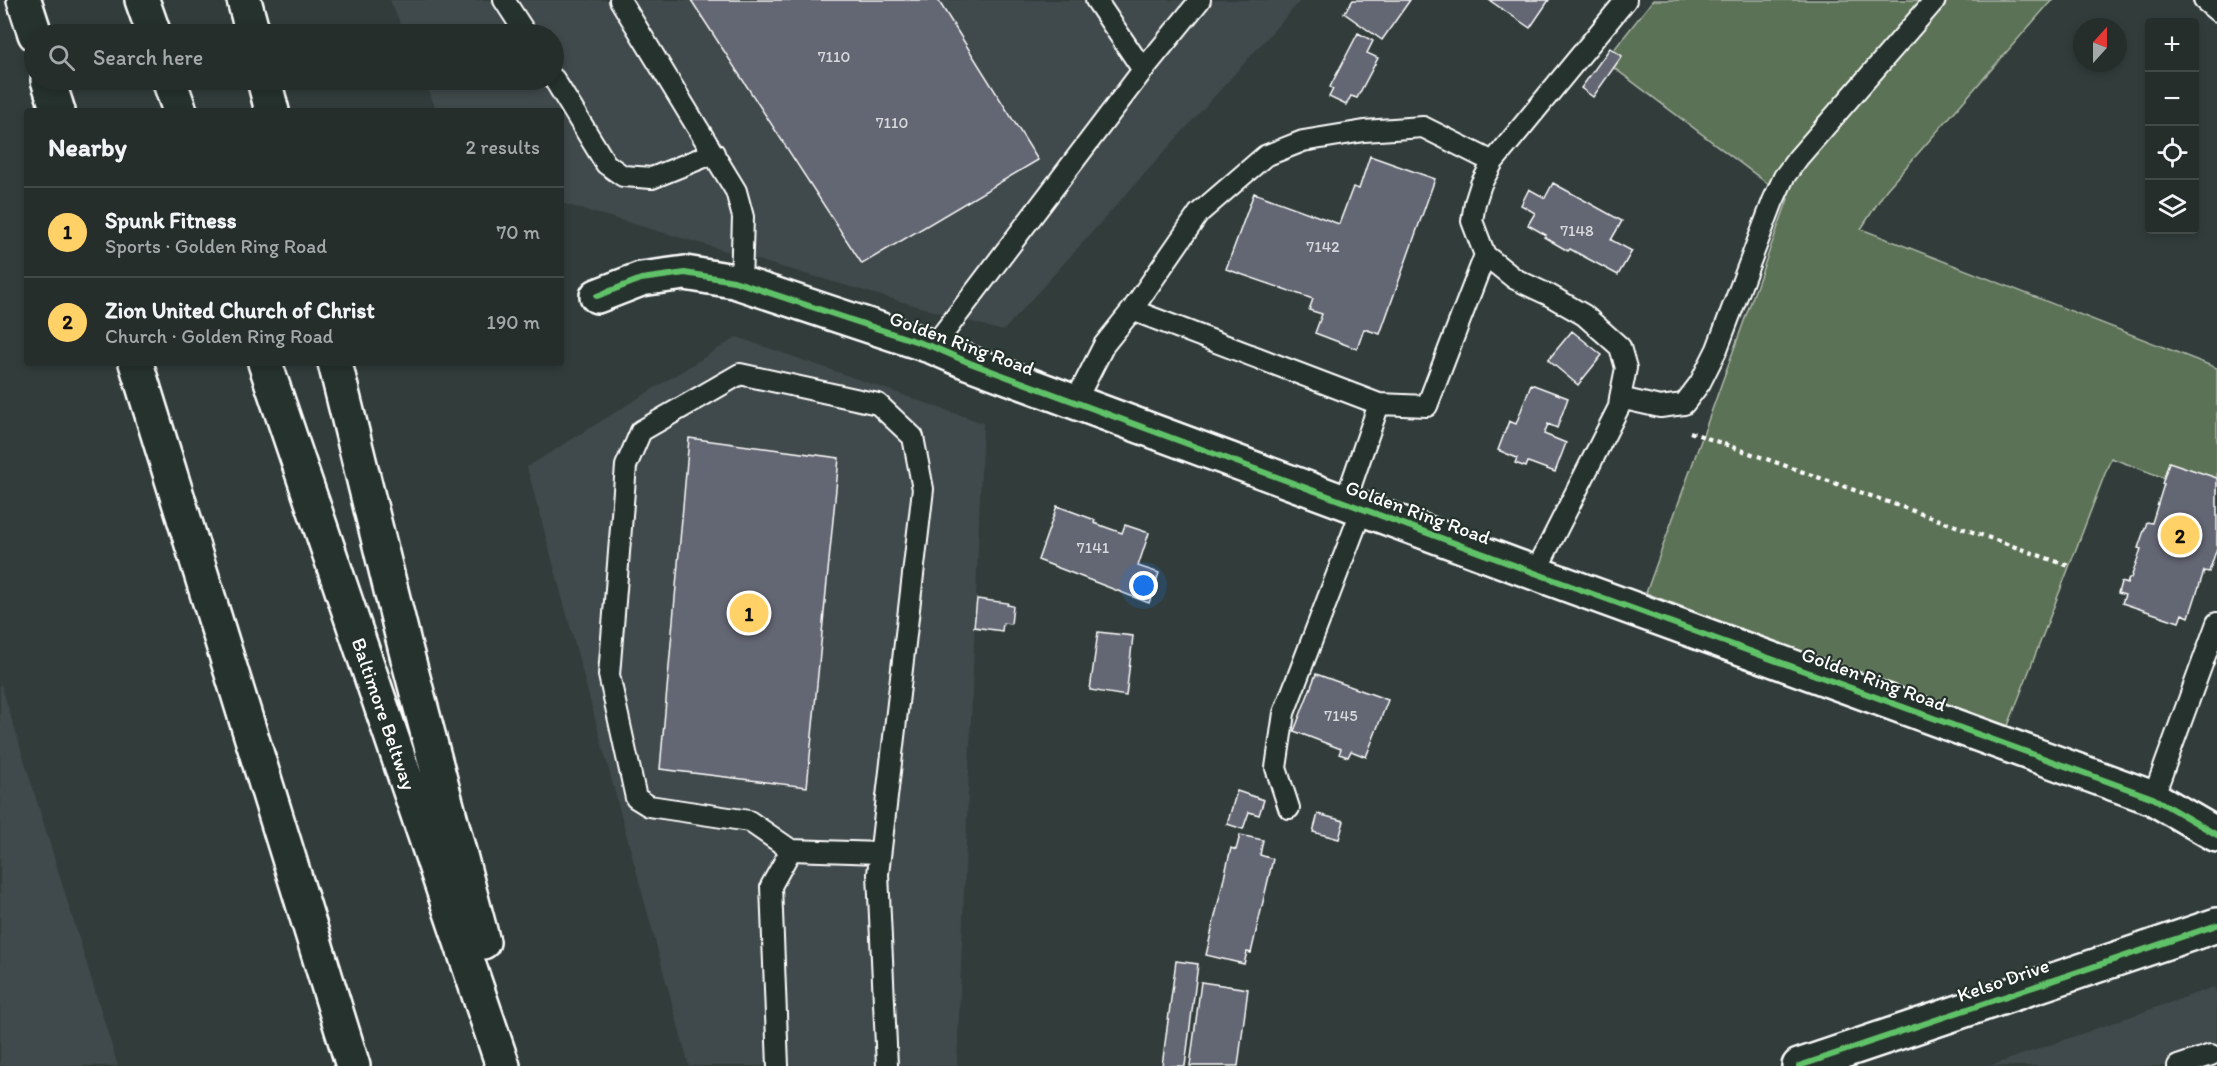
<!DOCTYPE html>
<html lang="en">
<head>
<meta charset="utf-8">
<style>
  :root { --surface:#262e2c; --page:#323a38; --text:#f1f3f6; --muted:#a4a8a9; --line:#424a48; --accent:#ffd166 }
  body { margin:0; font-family:Itim,sans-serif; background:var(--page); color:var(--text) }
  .controls { position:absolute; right:18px; top:18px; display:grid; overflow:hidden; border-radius:6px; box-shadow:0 3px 9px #0003 }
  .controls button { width:54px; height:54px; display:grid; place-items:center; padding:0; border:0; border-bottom:2px solid var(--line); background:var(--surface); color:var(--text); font:30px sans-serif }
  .compass { position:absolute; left:2073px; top:18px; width:54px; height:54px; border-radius:50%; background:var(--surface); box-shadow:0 3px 9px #0003; rotate:21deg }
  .you { position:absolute; left:1144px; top:586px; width:21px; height:21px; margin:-15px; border:4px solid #fff; border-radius:50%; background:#1a73e8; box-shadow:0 0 0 9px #1a73e833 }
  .badge { display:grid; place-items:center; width:39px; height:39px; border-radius:50%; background:var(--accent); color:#111; font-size:20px; font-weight:700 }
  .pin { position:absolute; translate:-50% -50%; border:3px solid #fff; box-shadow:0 2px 6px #0006 }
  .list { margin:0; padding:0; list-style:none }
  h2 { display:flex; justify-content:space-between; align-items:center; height:78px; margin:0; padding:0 24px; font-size:26px }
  h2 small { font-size:20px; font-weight:400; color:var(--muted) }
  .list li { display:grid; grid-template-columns:39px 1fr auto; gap:18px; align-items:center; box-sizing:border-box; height:90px; padding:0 24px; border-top:2px solid var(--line) }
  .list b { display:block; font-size:22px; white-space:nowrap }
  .list p { margin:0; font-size:20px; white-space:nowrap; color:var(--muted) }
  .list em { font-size:20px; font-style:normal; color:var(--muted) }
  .icon { flex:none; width:33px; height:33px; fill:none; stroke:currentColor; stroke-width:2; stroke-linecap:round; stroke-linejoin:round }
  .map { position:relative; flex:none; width:2217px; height:1066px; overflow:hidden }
  .search { position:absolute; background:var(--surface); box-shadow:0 3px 9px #0003; left:24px; top:24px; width:540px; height:66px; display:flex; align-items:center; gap:15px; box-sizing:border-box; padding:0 21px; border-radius:33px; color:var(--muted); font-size:22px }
  .panel { position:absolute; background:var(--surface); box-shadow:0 3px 9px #0003; left:24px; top:108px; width:540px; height:258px; border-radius:6px }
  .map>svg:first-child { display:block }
  .built { fill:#41494c }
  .green { fill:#5c7256; stroke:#aeb8aa; stroke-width:1.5 }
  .building { fill:#636673; stroke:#fff; stroke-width:1.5 }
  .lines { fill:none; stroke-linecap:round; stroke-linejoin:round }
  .lane-casing { stroke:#fff; stroke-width:24 }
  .street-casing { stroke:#fff; stroke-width:38 }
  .secondary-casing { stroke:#fff; stroke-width:38 }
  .highway-casing { stroke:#fff; stroke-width:38 }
  .path { stroke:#fff; stroke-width:4; stroke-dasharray:4.5 4.5; stroke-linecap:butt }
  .lane { stroke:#26332d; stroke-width:20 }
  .street { stroke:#26332d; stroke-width:33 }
  .secondary { stroke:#26332d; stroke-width:33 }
  .highway { stroke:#26332d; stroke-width:33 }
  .cycleway-casing { stroke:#26332d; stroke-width:10 }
  .cycleway { stroke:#61c268; stroke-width:6 }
  .labels { text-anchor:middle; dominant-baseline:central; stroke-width:4.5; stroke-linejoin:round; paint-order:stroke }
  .number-label { font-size:16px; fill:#d8d9dc }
  .street-label { font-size:20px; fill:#fff; stroke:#26332d }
</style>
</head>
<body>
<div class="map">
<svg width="2217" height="1066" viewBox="0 0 2217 1066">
  <rect width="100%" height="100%" fill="#323d3b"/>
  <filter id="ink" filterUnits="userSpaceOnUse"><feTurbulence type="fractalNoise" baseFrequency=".0167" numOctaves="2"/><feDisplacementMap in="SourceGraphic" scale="12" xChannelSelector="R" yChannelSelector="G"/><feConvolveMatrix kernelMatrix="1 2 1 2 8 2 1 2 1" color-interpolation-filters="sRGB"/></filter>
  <g filter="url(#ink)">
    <!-- built -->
    <path class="built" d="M390,0H1301L1003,331L561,203V111H437L424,80H554V34H405Z
      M737,337L983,423L957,1066H689L527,467Z
      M0,681L118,1066H0Z
      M2214,987L2217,994V1066H1990Z"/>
    <!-- green -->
    <path class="green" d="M1653,0H2052L1886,190L1861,229L2217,368V492L2215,497L2111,458L2006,731L1646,593L1788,199L1605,61Z"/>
    <!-- building -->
    <path class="building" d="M691,0H938L1038,160L862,264Z
      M1353,0H1410L1382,40L1344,13Z
      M1489,0H1549L1530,28Z
      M1358,33L1373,41L1367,53L1378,58L1357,98L1351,96L1346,105L1329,97L1333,89L1330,87Z
      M1610,48L1622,56L1593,97L1581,88Z
      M1370,156L1435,179L1380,334L1364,329L1357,349L1315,333L1322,314L1309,310L1313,299L1226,269L1254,193L1339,224L1353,187L1359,189Z
      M1553,183L1622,221L1611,240L1632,251L1618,275L1570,249L1568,251L1544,237L1546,235L1528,225L1535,213L1521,205L1529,189L1545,198Z
      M1572,331L1602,355L1578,385L1548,360Z
      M1531,384L1568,398L1557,428L1548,424L1544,434L1566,443L1555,472L1528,462L1526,467L1515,463L1517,458L1498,450L1509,421L1516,424Z
      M689,438L839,458L807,787L660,769Z
      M2169,462L2217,478V548L2209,572L2204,571L2189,617L2182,614L2179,622L2122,603L2125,595L2118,593L2121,582L2127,584L2129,578H2131L2141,549L2138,548L2147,522L2152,523L2164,484H2162Z
      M1057,506L1095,520L1094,523L1122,533L1125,525L1149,533L1138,566L1159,573L1149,603L1038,560Z
      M977,599L1008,603L1007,605L1013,606L1011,624L1003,623L1002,631L974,627Z
      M1098,632L1133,636L1126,696L1090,690Z
      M1316,674L1388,700L1366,757L1351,751L1348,757L1339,754L1341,749L1294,731Z
      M1237,791L1264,800L1259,815L1249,812L1243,829L1227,824Z
      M1318,814L1344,821L1339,839L1313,832Z
      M1240,835L1263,840L1260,855L1273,859L1251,953L1247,952L1244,964L1206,955L1231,848L1236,850Z
      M1176,961L1198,964L1185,1066H1162Z
      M1201,982L1248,989L1238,1066H1190Z"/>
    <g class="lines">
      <defs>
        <path id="lane" d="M504,0L526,34
          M620,0L736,191L743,217L741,284
          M1096,0L1143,70
          M1626,0L1493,162L1481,184L1475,203L1472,221L1485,255L1515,279L1549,295L1584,315L1620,347L1626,368L1620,398L1660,407L1684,404L1700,383L1717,349L1773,201L1784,177L1798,158L1935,0
          M2204,0L2217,11
          M554,79L606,164L623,176L652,178L714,153
          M1132,310L1199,213L1265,156L1303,141L1364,131L1423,127L1493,162
          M933,347L1143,70L1200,0
          M1075,402L1104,345L1132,310L1379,404L1345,502
          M1379,404L1427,406L1485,255
          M1535,573L1619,407L1620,398
          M2153,798L2217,623
          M1289,808L1276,768L1284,713L1362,509
          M791,850L749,821L649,806L636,798L609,675L626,466L641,431L740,374L878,404L913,437L923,489L878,874L887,1066
          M778,1066L771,886L791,850L880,853
          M2178,1066L2211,1055"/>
        <path id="street" d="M597,296L641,279L685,273L734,281L933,347L970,363L1535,573L2153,798L2217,835"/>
        <path id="secondary" d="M1799,1066L2217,925"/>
        <path id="highway" d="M24,0L35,34
          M142,0L154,34
          M244,0L253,34
          M48,80L58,111
          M169,80L180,111
          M264,80L272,111
          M136,363L353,1066
          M265,363L503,1066
          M335,363L406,651L483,942"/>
      </defs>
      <!-- lane casing -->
      <use href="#lane" class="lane-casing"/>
      <!-- street casing -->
      <use href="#street" class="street-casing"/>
      <!-- secondary casing -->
      <use href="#secondary" class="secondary-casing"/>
      <!-- highway casing -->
      <use href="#highway" class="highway-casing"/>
      <!-- path -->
      <path class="path" d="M1690,432L2069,566"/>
      <!-- lane -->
      <use href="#lane" class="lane"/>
      <!-- street -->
      <use href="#street" class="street"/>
      <!-- secondary -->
      <use href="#secondary" class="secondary"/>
      <!-- highway -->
      <use href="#highway" class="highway"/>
      <defs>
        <path id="cycleway" d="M597,296L641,279L685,273L734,281L933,347L970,363L1535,573L2153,798L2217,835
          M1799,1066L2217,925"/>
      </defs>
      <!-- cycleway casing -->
      <use href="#cycleway" class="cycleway-casing"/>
      <!-- cycleway -->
      <use href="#cycleway" class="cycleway"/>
    </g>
  </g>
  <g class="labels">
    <!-- number labels -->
    <g class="number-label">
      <text x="834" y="56">7110</text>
      <text x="892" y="122">7110</text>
      <text x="1577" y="230">7148</text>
      <text x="1323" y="246">7142</text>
      <text x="1093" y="547">7141</text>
      <text x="1341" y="715">7145</text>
    </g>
    <!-- street labels -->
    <g class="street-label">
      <text transform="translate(962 343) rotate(20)">Golden Ring Road</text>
      <text transform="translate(1418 512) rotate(20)">Golden Ring Road</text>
      <text transform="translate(1874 679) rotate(20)">Golden Ring Road</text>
      <text transform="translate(384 714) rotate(71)">Baltimore Beltway</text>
      <text transform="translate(2003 980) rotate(-19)">Kelso Drive</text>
    </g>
  </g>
</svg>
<div class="controls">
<button>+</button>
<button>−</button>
<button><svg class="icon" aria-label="locate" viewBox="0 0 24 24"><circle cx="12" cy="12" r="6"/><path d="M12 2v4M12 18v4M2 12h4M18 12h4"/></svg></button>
<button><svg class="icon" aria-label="layers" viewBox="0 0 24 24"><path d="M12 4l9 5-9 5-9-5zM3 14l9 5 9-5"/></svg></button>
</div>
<svg class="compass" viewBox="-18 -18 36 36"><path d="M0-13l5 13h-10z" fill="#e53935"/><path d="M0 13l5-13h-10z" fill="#a4a8a9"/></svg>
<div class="you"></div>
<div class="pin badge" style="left:749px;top:613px">1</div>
<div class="pin badge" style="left:2180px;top:535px">2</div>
<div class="search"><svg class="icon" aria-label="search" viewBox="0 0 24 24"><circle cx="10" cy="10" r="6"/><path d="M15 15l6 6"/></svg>Search here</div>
<section class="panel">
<h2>Nearby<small>2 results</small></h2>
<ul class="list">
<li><span class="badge">1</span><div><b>Spunk Fitness</b><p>Sports · Golden Ring Road</p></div><em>70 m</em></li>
<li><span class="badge">2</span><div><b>Zion United Church of Christ</b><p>Church · Golden Ring Road</p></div><em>190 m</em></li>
</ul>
</section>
</div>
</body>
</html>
